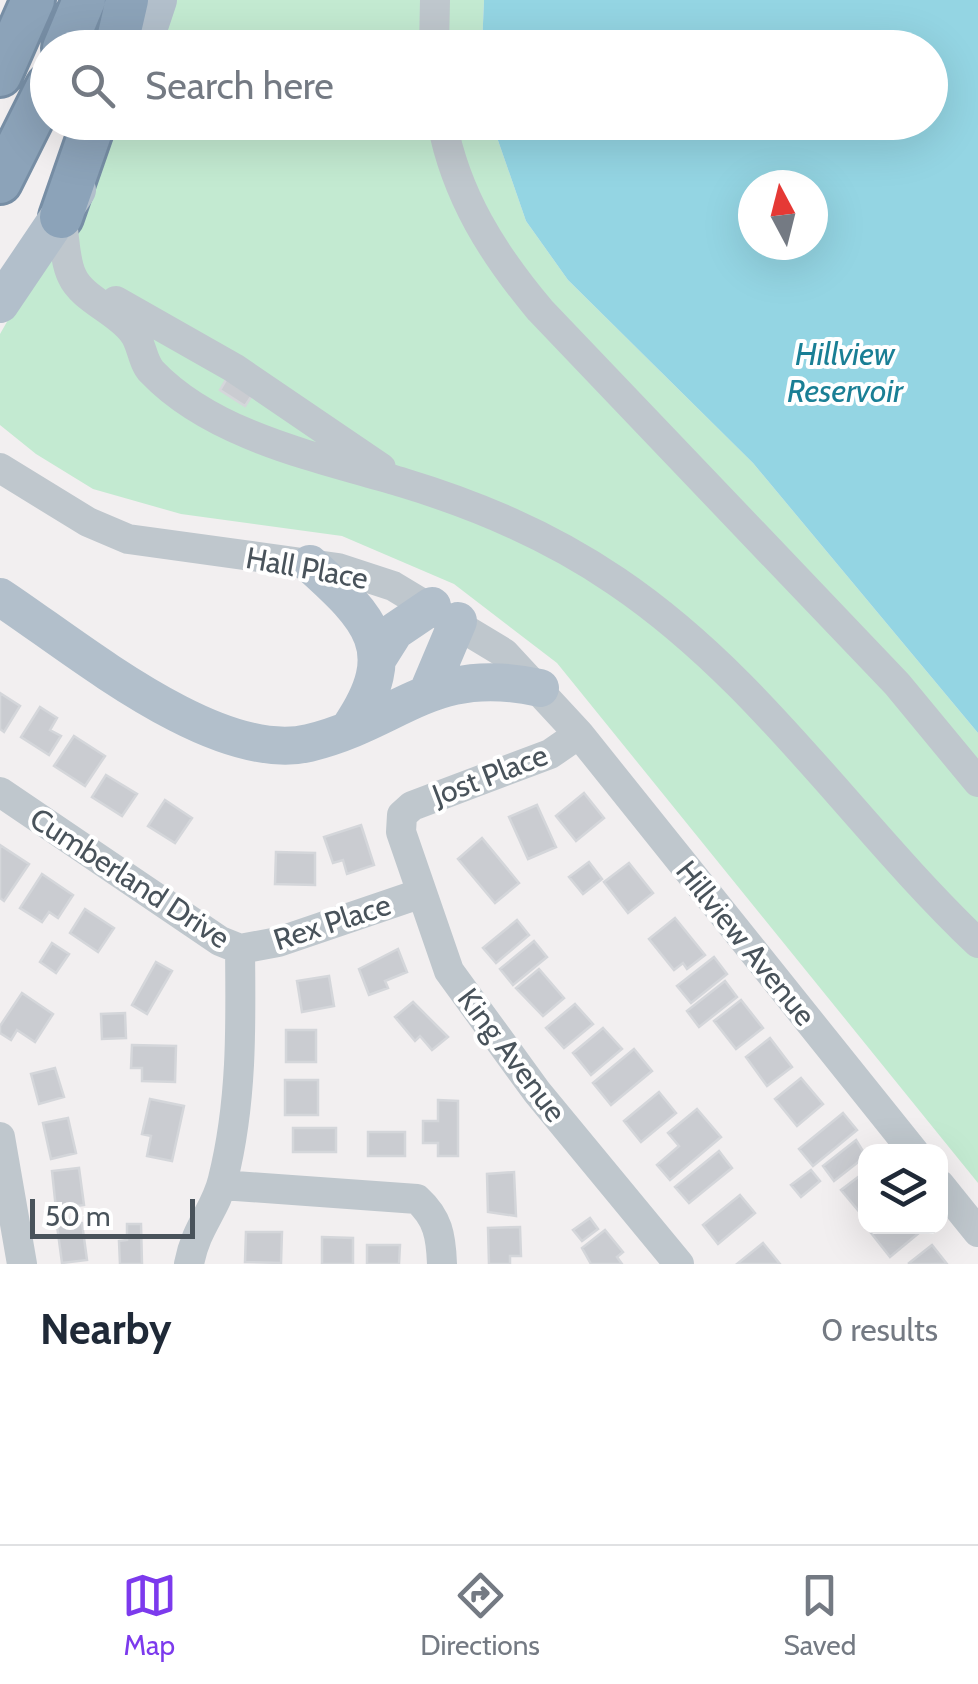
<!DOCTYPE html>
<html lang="en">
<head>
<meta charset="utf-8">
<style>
  :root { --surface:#fff; --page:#f2f2f3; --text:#1f2937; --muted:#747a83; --line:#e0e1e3; --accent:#7c3aed }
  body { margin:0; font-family:Cabin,sans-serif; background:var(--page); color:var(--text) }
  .controls { position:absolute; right:30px; bottom:30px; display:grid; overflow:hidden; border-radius:20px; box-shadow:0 10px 40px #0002 }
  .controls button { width:90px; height:90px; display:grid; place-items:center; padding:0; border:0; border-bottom:2px solid var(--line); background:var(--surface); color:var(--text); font:50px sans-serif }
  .compass { position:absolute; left:738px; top:170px; width:90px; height:90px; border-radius:50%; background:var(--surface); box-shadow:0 10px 40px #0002; rotate:353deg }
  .scale { position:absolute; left:30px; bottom:25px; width:165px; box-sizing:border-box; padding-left:10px; border:5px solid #49535b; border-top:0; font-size:28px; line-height:35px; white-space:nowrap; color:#49535b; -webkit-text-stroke:8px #fff; paint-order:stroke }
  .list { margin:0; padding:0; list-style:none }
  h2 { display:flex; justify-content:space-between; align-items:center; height:130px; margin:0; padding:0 40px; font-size:42px }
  h2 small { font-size:32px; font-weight:400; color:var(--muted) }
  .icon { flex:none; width:55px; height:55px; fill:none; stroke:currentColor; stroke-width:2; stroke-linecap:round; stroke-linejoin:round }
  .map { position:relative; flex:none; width:978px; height:1264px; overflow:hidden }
  .search { position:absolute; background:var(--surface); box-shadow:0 10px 40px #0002; left:30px; right:30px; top:30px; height:110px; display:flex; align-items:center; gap:25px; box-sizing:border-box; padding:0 35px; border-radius:55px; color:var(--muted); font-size:38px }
  .sheet { height:280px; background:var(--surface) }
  nav { display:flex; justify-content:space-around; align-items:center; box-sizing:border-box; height:140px; border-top:2px solid var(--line); background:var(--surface); font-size:28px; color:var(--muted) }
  nav a { display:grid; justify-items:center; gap:5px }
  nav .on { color:var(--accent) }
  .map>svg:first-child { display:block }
  .green { fill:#c3ead1 }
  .water { fill:#94d5e3; fill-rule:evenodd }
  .building { fill:#caccd1; stroke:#d4d6da; stroke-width:2.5 }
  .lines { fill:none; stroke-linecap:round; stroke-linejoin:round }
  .highway-casing { stroke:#778ea5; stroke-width:48 }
  .minor { stroke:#bfc7cd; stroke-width:30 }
  .major { stroke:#b2bfcb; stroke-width:38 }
  .highway { stroke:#8ca3b9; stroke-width:42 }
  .labels { text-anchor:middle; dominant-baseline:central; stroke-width:8; stroke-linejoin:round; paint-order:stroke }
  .street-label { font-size:30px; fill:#49535b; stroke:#fff }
  .water-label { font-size:32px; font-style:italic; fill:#1a7f95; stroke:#fff }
</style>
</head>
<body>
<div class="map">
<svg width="978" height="1264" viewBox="0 0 978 1264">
  <rect width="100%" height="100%" fill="#f2eff0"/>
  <!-- green -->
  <path class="green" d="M163,0H484L482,47L147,48Z
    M121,123H492L526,221L568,280L753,463L978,733V1183L557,663L454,584L342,536L181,514L93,489L36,454L0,425V334Z"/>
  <!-- water -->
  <path class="water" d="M484,0H978V733L753,463L568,280L526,221L492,123L930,122V48L482,47ZM753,185H813V245H753Z"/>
  <!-- building -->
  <path class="building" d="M227,378L253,394L245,406L220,390Z
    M0,693L20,706L4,732L0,729Z
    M40,707L57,718L50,730L61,736L49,755L21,737Z
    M74,736L105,756L85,786L54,766Z
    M106,775L137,794L122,816L92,797Z
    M584,793L604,818L576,841L556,816Z
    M165,800L192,818L175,843L148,826Z
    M537,805L556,847L528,859L509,817Z
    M361,825L374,865L347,874L343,860L333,863L324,837Z
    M482,838L519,883L495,903L458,859Z
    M0,845L29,864L4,901L0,898Z
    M276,852L315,853V885L275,884Z
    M589,862L602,879L583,894L569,877Z
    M629,863L653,893L628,913L604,882Z
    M42,874L73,895L58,918L49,912L42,922L20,908Z
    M85,909L114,928L98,952L70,933Z
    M675,918L705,955L687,969L683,963L674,970L649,939Z
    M517,920L529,935L496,963L483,948Z
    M534,941L547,957L513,985L500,969Z
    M52,943L69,954L56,973L40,962Z
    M398,949L407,972L385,981L388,988L369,995L359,969Z
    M714,957L727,974L691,1003L677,986Z
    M156,962L172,971L147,1014L132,1005Z
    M539,969L564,998L543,1016L516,988Z
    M329,976L334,1006L302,1012L297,981Z
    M725,981L737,997L699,1027L687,1011Z
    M22,993L53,1014L35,1042L17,1030L11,1040L0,1033V1026Z
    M741,1000L763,1028L736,1049L714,1021Z
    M413,1002L448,1037L432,1050L420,1036L415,1041L395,1017Z
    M575,1004L593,1024L564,1048L546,1028Z
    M125,1013L126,1038L102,1039L101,1014Z
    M603,1028L622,1049L591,1075L573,1053Z
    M286,1030H316V1062H286Z
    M770,1038L792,1067L767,1086L746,1057Z
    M132,1045L176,1046L175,1082L142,1081V1068H131Z
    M634,1049L652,1071L611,1105L593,1083Z
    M55,1068L64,1097L39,1104L31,1074Z
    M801,1078L823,1104L797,1126L775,1099Z
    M285,1080H318V1115H285Z
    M659,1092L676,1113L641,1142L624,1121Z
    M150,1099L184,1106L172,1161L147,1156L151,1136L142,1134Z
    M438,1100L458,1101V1156H438V1143H423V1121H438Z
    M697,1109L721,1137L670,1180L657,1165L679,1146L668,1133Z
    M843,1113L857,1130L813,1166L799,1149Z
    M68,1118L76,1153L51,1159L43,1123Z
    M293,1128H336V1152H293Z
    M368,1132H405V1156H368Z
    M856,1140L866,1156L834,1181L823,1166Z
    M719,1151L732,1168L689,1203L675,1187Z
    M79,1168L84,1205L56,1209L52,1171Z
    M811,1170L820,1181L801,1197L791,1185Z
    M866,1171V1212L862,1215L841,1190Z
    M514,1172L516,1216L488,1212L487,1174Z
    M740,1195L755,1213L718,1244L703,1225Z
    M68,1216L69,1224L82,1223L87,1260L62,1263L56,1218Z
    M590,1218L598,1229L582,1241L573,1230Z
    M127,1224H141L142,1264H120L119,1241L127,1240Z
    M879,1226H915L920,1232L890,1257L871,1233Z
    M520,1227L521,1256H510V1264H489L488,1228Z
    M605,1230L623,1252L617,1257L622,1264H591L582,1248Z
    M246,1232H282L281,1263L245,1262Z
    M322,1237L353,1238V1264H322Z
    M763,1243L780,1264H737Z
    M367,1245H400L399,1264H367Z
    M932,1245L947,1264H910L909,1263Z"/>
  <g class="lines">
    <defs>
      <path id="highway" d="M64,48L84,0
        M116,48L127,0
        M0,75L33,0
        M0,182L48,86
        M61,217L94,122"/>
    </defs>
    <!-- highway casing -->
    <use href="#highway" class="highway-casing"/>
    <!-- minor -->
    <path class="minor" d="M434,48L435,0
      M442,122C456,196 493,254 540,310L897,684L978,782
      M61,217C65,235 64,260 72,276C82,299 118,311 133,332C142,343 142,362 152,372C214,437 321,458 404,483C477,505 553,538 616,581C760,678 854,825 978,943
      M116,301L234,368L381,468
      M0,468L88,522L128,539L338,568L393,586L504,653L579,734L914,1152
      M579,734L550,754L412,806L402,815L401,832L449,971L537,1092L679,1264
      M0,792L220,941L240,949
      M240,949L278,942L422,893
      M0,1137L22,1264
      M222,1185L417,1199C438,1218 441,1236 442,1264
      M940,1185L978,1232
      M189,1264C196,1226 216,1210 223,1179C242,1103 241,1027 240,949"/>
    <!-- major -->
    <path class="major" d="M142,48L158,0
      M0,304L77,190
      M310,564C371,619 402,650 351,726
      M0,597C76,647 216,765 309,743C402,720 431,664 540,688
      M378,658L395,631L432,606
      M428,692L458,621"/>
    <!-- highway -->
    <use href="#highway" class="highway"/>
  </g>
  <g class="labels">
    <!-- street labels -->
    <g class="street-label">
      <text transform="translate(307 568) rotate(10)">Hall Place</text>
      <text transform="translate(490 775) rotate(-21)">Jost Place</text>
      <text transform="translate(130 878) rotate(33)">Cumberland Drive</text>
      <text transform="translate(332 922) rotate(-18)">Rex Place</text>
      <text transform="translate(746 943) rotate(51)">Hillview Avenue</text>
      <text transform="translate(512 1055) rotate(53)">King Avenue</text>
    </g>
    <!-- water labels -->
    <g class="water-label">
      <text x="845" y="353">Hillview<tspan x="845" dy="37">Reservoir</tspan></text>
    </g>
  </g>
</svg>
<div class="controls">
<button><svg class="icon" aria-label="layers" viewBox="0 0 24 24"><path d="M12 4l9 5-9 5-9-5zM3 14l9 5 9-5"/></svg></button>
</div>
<svg class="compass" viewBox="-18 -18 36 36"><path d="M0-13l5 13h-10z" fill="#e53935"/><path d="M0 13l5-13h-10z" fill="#747a83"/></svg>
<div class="scale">50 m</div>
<div class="search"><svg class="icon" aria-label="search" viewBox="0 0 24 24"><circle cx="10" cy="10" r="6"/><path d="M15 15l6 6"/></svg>Search here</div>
</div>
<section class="sheet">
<h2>Nearby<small>0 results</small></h2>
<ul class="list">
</ul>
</section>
<nav>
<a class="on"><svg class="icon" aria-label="map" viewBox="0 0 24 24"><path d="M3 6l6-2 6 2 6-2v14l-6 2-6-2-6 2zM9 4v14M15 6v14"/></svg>Map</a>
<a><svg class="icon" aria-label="directions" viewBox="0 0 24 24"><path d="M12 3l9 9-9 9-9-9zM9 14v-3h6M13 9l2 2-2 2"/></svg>Directions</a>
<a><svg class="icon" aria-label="saved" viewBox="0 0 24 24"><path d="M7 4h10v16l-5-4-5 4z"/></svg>Saved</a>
</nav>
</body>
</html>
